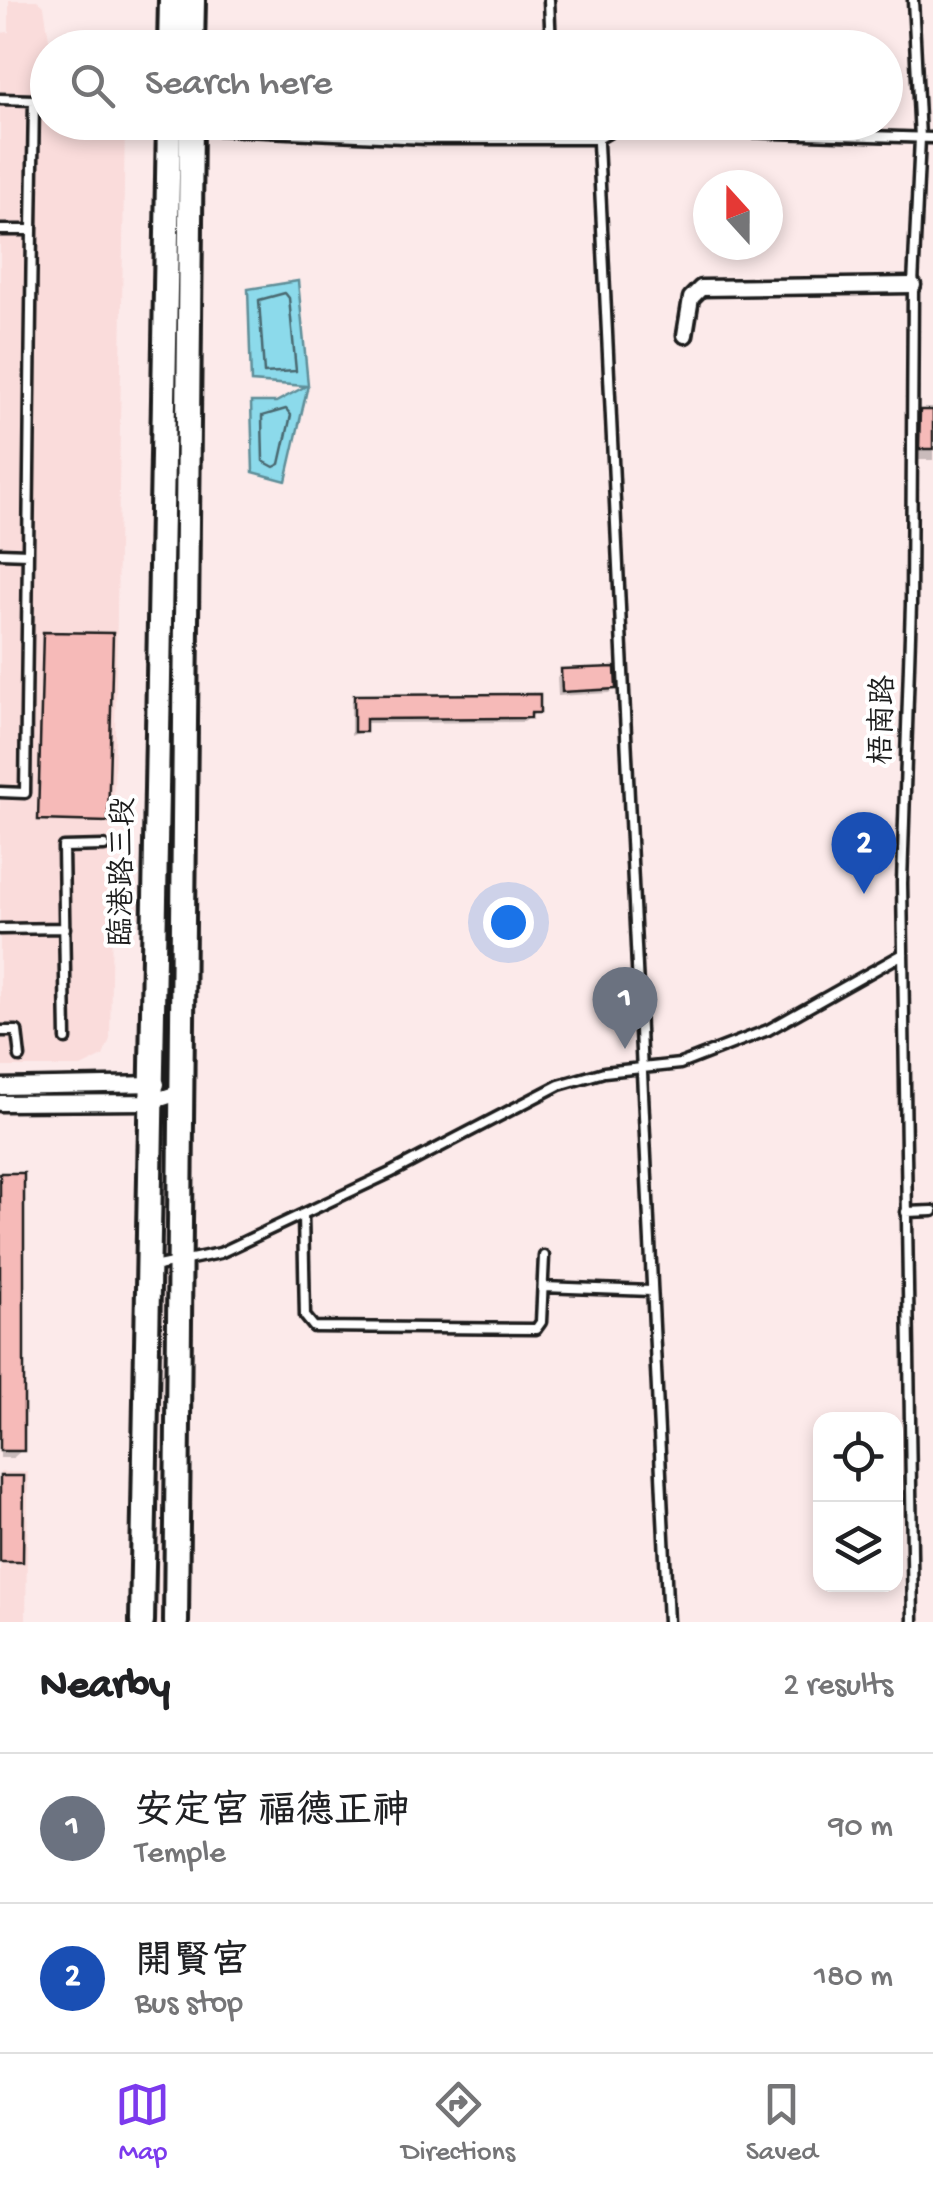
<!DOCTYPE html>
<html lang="en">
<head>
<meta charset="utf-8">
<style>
  :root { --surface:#fff; --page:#f2f2f2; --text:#202124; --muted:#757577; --line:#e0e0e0; --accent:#7c3aed }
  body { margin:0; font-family:"Gochi Hand","LXGW WenKai TC",sans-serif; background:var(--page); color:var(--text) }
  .controls { position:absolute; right:30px; bottom:30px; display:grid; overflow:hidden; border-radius:20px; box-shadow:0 5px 15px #0003 }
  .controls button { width:90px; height:90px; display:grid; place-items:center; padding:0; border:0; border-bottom:2px solid var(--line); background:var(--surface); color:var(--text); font:50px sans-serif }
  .compass { position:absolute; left:693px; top:170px; width:90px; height:90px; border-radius:50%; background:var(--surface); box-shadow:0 5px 15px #0003; rotate:339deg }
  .you { position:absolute; left:508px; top:922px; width:35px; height:35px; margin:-25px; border:8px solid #fff; border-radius:50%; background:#1a73e8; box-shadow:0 0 0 15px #1a73e833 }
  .badge { display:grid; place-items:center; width:65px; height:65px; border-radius:50%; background:var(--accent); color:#fff; font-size:32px; font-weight:700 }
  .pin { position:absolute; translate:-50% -82px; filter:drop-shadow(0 2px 5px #0008) }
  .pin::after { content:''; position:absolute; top:52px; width:35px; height:30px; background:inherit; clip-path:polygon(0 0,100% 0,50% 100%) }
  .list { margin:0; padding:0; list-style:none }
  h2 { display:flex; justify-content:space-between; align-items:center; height:130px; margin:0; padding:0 40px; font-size:42px }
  h2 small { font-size:32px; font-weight:400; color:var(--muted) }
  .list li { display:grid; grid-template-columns:65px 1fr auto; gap:30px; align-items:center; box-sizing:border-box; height:150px; padding:0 40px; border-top:2px solid var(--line) }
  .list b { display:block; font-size:38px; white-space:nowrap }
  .list p { margin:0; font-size:32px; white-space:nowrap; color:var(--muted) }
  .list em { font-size:32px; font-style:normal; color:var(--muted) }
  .icon { flex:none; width:55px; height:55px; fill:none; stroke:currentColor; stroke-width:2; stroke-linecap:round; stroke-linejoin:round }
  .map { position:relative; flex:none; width:933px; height:1622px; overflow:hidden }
  .search { position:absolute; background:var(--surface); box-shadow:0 5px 15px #0003; left:30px; right:30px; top:30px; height:110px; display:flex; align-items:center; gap:25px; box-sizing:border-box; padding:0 35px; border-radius:55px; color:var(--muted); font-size:38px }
  .sheet { height:430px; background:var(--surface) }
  nav { display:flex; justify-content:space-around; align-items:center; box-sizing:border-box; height:140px; border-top:2px solid var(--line); background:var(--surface); font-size:28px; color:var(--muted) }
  nav a { display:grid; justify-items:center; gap:5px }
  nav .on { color:var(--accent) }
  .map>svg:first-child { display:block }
  .built { fill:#fadcdb }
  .water { fill:#8cdaeb; stroke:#5f8e98; stroke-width:2.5 }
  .shadow { fill:#0003 }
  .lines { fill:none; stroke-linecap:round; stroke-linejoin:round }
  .shore { stroke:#49686f; stroke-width:2.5 }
  .building { fill:#f6bab8; stroke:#1c1c1c; stroke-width:2.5 }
  .lane-casing { stroke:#1c1c1c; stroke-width:15 }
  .street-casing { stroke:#1c1c1c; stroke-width:21 }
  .primary-casing { stroke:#1c1c1c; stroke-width:30 }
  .lane { stroke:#fff; stroke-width:8 }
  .street { stroke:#fff; stroke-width:14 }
  .primary { stroke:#fff; stroke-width:22 }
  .labels { text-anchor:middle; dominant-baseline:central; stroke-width:8; stroke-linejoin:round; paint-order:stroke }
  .street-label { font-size:30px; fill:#1c1c1c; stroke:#fff }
</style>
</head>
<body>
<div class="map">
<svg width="933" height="1622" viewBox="0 0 933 1622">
  <rect width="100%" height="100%" fill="#fceaea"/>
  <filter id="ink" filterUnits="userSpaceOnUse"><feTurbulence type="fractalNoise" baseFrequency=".01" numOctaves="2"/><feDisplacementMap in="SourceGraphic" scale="20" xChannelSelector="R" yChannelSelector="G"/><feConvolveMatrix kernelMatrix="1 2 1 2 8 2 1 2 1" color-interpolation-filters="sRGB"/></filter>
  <g filter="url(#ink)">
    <!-- built -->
    <path class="built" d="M9,0H37L44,6L49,39L126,40V47L48,48V122L125,123L110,1039L103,1056L81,1067H0V33L9,32Z
      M0,1472H28L26,1622H0Z"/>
    <!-- water -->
    <path class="water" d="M298,281L308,385L286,481L253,472L251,402H276L306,386L251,382L248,289Z"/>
    <!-- shadow -->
    <path class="shadow" d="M921,413L933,419V460H909V424Z
      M44,634L106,821L104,823L37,820Z
      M562,672L614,688L609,693L558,696L557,677Z
      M355,697L537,712L524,722L363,723V731L351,736V702Z
      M0,1175L22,1450L13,1458H0Z"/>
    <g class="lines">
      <!-- shore -->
      <path class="shore" d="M285,293L289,298L296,371L264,373L259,300Z
        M286,409L291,415L280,464L274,467L263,461L262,416Z"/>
    </g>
    <!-- building -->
    <path class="building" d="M920,410H933V449H919Z
      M43,632L113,633L108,822L38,820Z
      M615,667L616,689L562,692L561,669Z
      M540,694V713H531V718L366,719V732H354V695Z
      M0,1173H24V1451H0Z
      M0,1476H24L23,1562H0Z"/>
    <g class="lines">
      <defs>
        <path id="lane" d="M549,0L551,48
          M0,99L34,100L32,230
          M597,122L668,1622
          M196,129L426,139H598L617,128L933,138
          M0,230H32L25,793L0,792
          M0,553L28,554
          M0,929L65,928
          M0,1031H17L20,1057
          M66,1039L63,847L104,846
          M906,1212L933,1211
          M303,1214L305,1316L314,1327L536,1329L541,1322L544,1256
          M153,1267L220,1253L390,1173L559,1085L604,1072L680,1064L768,1030L903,954
          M543,1287L651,1291
          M913,1622L902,883L911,604L913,285L920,138L913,0"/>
        <path id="street" d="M685,335L691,298L701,288L913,285
          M0,1087L157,1084
          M0,1103L151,1102L181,1092"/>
        <path id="primary" d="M170,48L171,0
          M192,48L193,0
          M142,1622L169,122
          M176,1622L191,122"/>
      </defs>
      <!-- lane casing -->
      <use href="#lane" class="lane-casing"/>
      <!-- street casing -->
      <use href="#street" class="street-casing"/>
      <!-- primary casing -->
      <use href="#primary" class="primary-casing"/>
      <!-- lane -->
      <use href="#lane" class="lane"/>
      <!-- street -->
      <use href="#street" class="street"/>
      <!-- primary -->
      <use href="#primary" class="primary"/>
    </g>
  </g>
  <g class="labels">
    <!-- street labels -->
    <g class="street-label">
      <text transform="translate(885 720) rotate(-88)">梧南路</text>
      <text transform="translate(125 872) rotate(-89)">臨港路三段</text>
    </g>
  </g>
</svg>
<div class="controls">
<button><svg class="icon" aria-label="locate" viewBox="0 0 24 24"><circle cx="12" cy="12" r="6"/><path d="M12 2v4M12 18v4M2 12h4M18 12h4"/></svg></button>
<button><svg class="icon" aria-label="layers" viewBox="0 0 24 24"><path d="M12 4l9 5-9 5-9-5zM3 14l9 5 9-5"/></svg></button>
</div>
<svg class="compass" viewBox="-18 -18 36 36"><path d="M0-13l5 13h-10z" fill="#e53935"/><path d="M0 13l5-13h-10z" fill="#757577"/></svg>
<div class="you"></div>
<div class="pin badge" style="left:625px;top:1049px;background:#6b7280">1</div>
<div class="pin badge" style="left:864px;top:894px;background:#1a4fb4">2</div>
<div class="search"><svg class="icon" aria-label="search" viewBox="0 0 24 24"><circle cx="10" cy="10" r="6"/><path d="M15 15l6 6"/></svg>Search here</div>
</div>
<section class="sheet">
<h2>Nearby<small>2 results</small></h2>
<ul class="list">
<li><span class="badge" style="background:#6b7280">1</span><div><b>安定宮 福德正神</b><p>Temple</p></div><em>90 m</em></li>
<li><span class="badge" style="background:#1a4fb4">2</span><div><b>開賢宮</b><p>Bus stop</p></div><em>180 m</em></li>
</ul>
</section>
<nav>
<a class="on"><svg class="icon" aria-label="map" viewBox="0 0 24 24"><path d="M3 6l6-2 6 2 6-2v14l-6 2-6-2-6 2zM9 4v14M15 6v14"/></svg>Map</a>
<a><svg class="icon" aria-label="directions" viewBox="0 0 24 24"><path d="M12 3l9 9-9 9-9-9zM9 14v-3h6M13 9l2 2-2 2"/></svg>Directions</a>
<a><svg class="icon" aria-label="saved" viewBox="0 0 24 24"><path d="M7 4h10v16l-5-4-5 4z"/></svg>Saved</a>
</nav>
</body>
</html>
